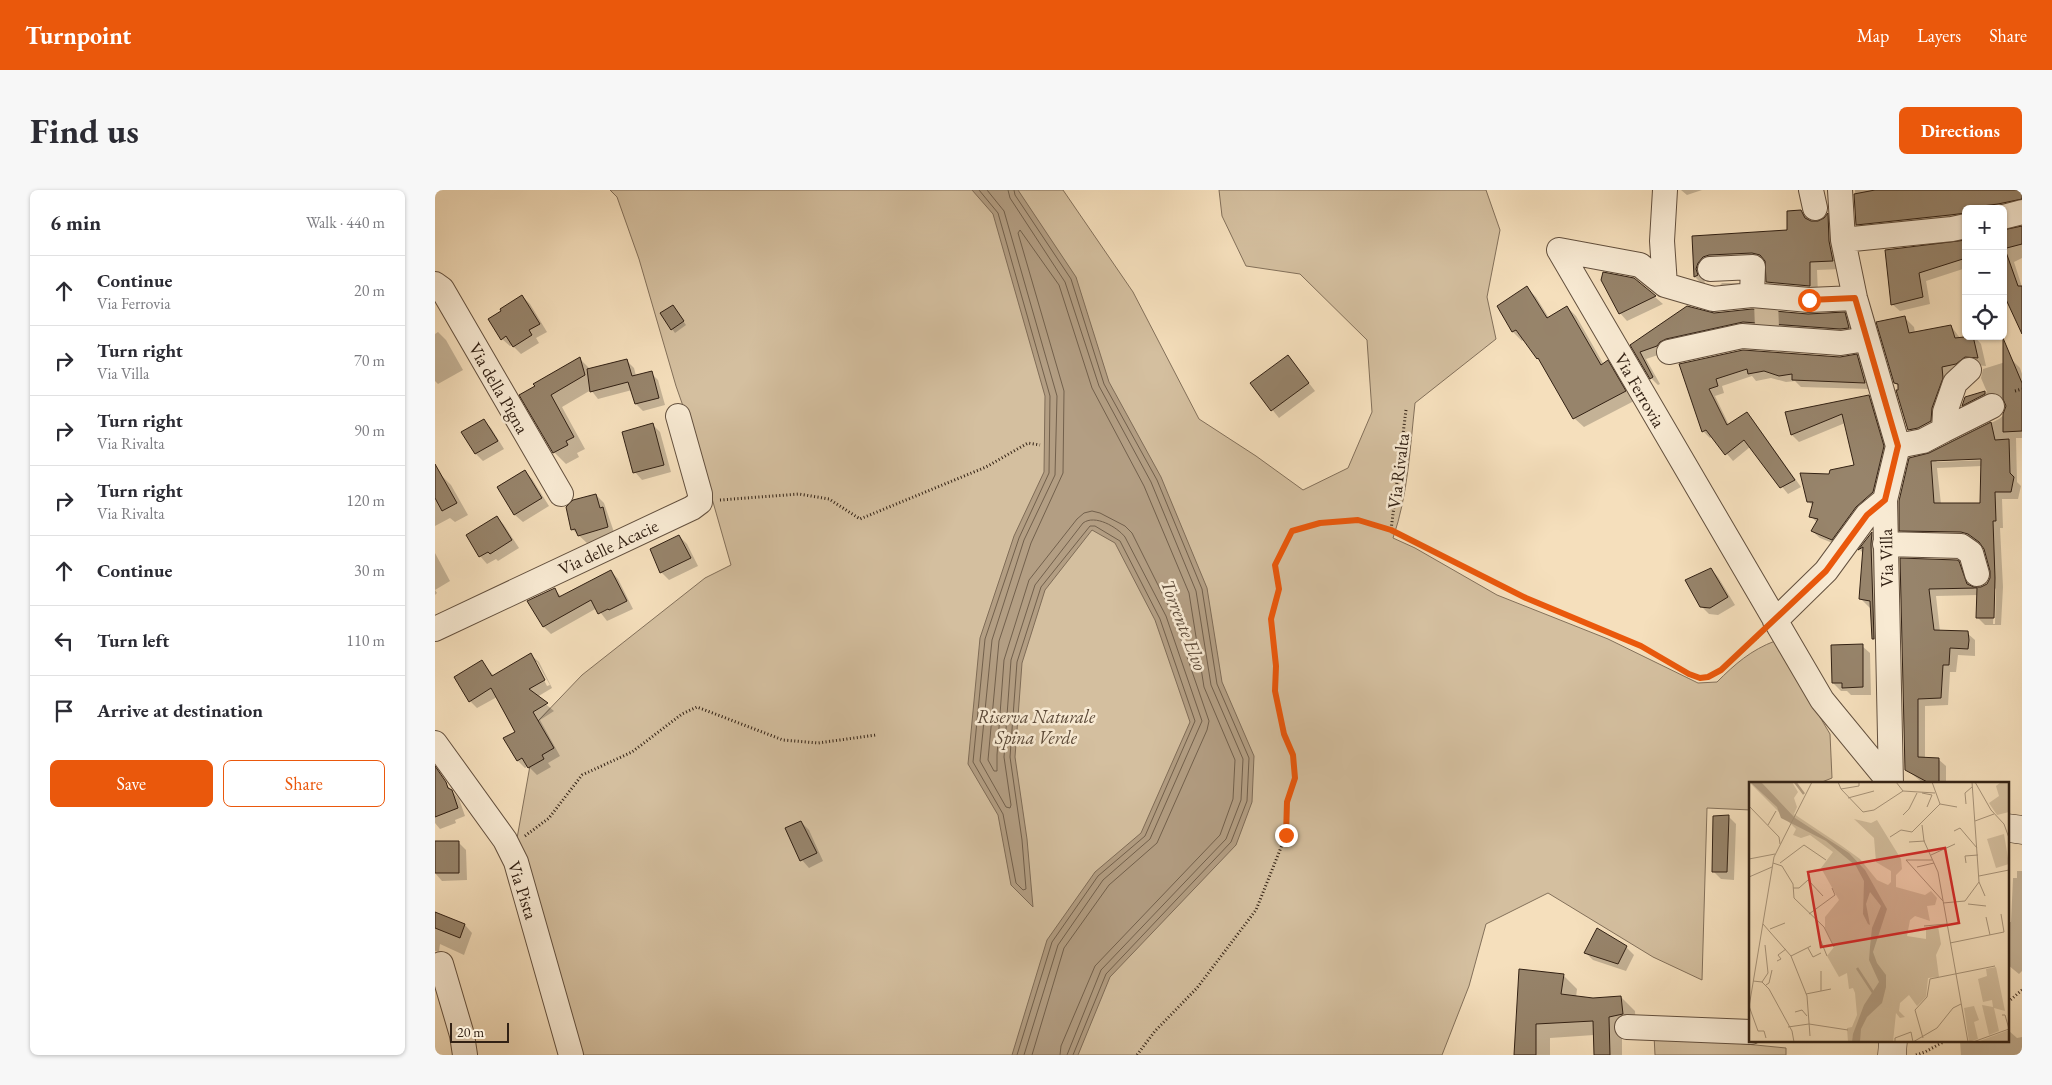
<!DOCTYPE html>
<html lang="en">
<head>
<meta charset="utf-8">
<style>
  :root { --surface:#fff; --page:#f7f7f7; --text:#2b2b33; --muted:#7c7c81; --line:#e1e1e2; --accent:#ea580c }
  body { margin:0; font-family:"EB Garamond",serif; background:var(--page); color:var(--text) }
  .controls { position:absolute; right:15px; top:15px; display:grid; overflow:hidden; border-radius:8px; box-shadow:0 1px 4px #0004 }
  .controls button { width:45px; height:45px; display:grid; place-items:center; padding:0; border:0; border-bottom:1px solid var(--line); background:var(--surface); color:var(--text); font:25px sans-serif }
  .scale { position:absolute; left:15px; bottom:12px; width:59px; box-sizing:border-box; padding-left:5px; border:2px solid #322114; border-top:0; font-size:14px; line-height:18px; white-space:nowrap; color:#322114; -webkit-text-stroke:4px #f8ead3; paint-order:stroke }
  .stop { position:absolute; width:15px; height:15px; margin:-11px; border:4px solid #ea580c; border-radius:50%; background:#fff }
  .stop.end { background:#ea580c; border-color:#fff; box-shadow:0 1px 5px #0008 }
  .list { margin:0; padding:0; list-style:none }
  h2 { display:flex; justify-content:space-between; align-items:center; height:65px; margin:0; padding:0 20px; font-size:21px }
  h2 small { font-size:16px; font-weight:400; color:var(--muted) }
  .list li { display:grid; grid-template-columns:32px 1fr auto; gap:15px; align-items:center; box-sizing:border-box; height:70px; padding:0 20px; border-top:1px solid var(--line) }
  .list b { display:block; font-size:19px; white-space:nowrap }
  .list p { margin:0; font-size:16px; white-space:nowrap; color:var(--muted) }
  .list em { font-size:16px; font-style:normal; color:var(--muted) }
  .actions { display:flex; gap:10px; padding:15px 20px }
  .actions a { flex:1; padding:11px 0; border:1px solid var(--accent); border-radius:8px; text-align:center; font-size:18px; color:var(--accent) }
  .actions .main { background:var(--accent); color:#fff }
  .icon { flex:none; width:28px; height:28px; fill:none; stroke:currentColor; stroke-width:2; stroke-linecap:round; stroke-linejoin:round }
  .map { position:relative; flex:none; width:1587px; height:865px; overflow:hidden; border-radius:8px }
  header { display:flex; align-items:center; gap:30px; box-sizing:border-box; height:70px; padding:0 25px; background:var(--accent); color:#fff }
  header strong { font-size:24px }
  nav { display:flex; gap:28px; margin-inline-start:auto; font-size:18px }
  .intro { display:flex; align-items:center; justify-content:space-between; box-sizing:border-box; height:120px; padding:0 30px }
  h1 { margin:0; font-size:35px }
  .button { padding:12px 22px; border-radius:8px; background:var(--accent); color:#fff; font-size:18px; font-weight:700 }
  main { display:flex; gap:30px; padding:0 30px }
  aside { flex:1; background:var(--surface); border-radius:8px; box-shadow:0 1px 4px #0004 }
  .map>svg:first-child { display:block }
  .green { fill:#d4bf9f; stroke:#83705a }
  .water { fill:#b39e83; stroke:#7f6c57 }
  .shadow { fill:#0003; fill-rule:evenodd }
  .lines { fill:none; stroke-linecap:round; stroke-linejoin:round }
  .shore { stroke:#72604c; stroke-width:1 }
  .building { fill:#97846b; stroke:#322114; fill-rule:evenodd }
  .street-tunnel { stroke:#ceb99a; stroke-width:24; stroke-dasharray:24 12; stroke-linecap:butt }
  .street-casing { stroke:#63503e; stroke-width:26 }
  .secondary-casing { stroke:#322114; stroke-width:29 }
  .path { stroke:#322114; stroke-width:3; stroke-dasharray:1 2.5; stroke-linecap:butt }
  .street { stroke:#f8ead3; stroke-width:24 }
  .secondary { stroke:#f8ead3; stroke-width:28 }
  .route { stroke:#ea580c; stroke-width:6 }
  .labels { text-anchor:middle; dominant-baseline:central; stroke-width:5; stroke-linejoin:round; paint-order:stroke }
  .street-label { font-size:18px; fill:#322114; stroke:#f8ead3 }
  .park-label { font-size:18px; font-style:italic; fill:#5a4837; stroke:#f8ead3 }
  .water-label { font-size:19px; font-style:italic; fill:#5f4d3b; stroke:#f8ead3 }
  .inset-river { fill:none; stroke:#b39e83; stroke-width:2.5 }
  .inset-road { fill:none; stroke:#a79379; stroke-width:1 }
  .view { fill:#d62828; fill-opacity:0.15; stroke:#d62828; stroke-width:2.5 }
  .inset-edge { fill:none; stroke:#322114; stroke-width:2.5 }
</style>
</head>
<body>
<header>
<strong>Turnpoint</strong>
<nav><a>Map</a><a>Layers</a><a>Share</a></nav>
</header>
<div class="intro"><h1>Find us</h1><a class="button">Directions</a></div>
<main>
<aside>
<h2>6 min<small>Walk · 440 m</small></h2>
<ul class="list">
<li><svg class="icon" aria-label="ahead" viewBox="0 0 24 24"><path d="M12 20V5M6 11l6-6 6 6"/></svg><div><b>Continue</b><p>Via Ferrovia</p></div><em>20 m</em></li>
<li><svg class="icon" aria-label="right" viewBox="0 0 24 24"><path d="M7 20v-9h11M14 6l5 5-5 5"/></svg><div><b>Turn right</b><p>Via Villa</p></div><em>70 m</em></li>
<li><svg class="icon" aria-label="right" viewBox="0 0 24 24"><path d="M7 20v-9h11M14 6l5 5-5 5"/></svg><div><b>Turn right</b><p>Via Rivalta</p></div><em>90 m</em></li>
<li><svg class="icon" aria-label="right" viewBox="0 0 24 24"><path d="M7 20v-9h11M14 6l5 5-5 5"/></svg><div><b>Turn right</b><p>Via Rivalta</p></div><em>120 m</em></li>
<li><svg class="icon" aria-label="ahead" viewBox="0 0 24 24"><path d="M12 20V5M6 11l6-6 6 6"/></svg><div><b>Continue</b></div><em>30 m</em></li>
<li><svg class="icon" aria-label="left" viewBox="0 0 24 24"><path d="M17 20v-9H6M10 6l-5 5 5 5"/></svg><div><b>Turn left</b></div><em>110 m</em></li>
<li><svg class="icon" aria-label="arrive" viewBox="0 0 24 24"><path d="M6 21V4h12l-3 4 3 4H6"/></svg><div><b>Arrive at destination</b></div></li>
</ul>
<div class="actions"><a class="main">Save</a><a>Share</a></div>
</aside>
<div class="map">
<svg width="1587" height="865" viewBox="0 0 1587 865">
  <rect width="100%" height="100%" fill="#f5dfbc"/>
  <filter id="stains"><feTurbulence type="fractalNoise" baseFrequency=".004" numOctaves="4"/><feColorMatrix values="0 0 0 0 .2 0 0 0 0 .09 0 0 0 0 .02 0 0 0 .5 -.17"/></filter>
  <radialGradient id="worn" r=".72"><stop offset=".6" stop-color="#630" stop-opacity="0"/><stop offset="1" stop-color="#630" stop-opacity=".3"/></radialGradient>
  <!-- green -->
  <path class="green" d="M175,0H628L698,102L764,229L821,266L868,300L913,278L937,222L932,150L865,84L811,76L787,26L784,0H1051L1065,40L1052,107L1061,149L980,213C975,258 973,305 958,348L980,358L1062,405L1173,449L1263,493L1282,492C1300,474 1316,460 1340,451L1395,544L1397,588L1382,594H1316V620L1272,618L1267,790L1218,767L1113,703L1051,734L1034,796L1007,865H138L81,654L103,531L147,485L270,388L296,375L262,256L241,196L204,69L182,7Z
    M1219,845L1351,858V865H1220Z"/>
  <!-- water -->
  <path class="water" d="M537,0H583L641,87L674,192L726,287L772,398L787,492L819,566L817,612L801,655L675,787L643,865H577L612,750L660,682L706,643L755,532L720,430L680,353L657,340L610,400L587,473L580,567L592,649L598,717L576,695L563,625L533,574L545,448L579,346L609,282L610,206L558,24Z"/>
  <!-- shadow -->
  <path class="shadow" d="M1246,0H1267L1252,5Z
    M1420,0H1587V17L1531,19V30L1429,42L1422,34Z
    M1366,21L1376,32H1384L1393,25L1400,33L1406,79L1382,80L1383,104L1341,100L1332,92L1331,72L1326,71L1269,88L1270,94L1268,95L1260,87L1258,47L1354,41Z
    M1587,38V68L1579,72L1587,97V136L1568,102V42Z
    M1531,51V78L1491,91L1495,114L1465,121L1457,114L1454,89Z
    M1199,89L1228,114L1192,131L1185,123Z
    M1287,93H1303L1306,96L1288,98L1285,95Z
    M1092,98L1101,107L1114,128L1132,117L1141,126L1169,175L1172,172L1182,181L1199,211L1149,237L1139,228L1108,173L1089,149L1087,151L1078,142Z
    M87,106L95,114L112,142L101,148L104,153L86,164L77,155L75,156L67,149Z
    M238,116L251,135L240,143L237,139Z
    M1409,123L1417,131L1421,145L1229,163L1211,169L1225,194L1223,195L1216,188L1197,155L1279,124Z
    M1470,128L1479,137L1480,143L1516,136L1525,148L1539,146L1546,154L1551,176L1540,175L1505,227L1483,248L1474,239L1464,197L1460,193Z
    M3,142L11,150L28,180L3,194L0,191V144Z
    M853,166L880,201L844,228L816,193Z
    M1422,166L1429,173L1436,199L1366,197L1360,191L1351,192L1336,188L1321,191L1317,186L1287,196L1289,203L1280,206L1294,235L1312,223L1318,230L1366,297L1353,304L1315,257L1298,271L1277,246L1275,248L1268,241L1246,175Z
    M144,168L155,179L192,171L199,178L201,186L216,183L223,190L230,215L208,221L201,214L197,200L163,209L156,200L127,217L150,259L142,263L144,267L131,274L119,262L86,205Z
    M1577,170L1585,178L1587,184V248H1581L1582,292L1586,296L1583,309H1567L1568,338H1565L1568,397L1566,435H1550L1542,427L1543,405L1501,406L1505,442L1532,443L1540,450V466L1523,465L1521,482H1515L1513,515L1490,516V569H1503L1511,576V594H1489L1471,579L1466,369L1523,372L1531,380L1539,399L1547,398L1552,395L1557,387L1549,356L1542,352L1535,349L1473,348L1466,340L1495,264L1564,229L1569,225L1572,217L1571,211L1567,209L1559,211L1535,223L1528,215L1531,208L1552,202L1546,188L1548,179ZM1553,268V270L1501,272L1503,270ZM1547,276L1546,314H1506L1502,278ZM1561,398L1560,434H1558L1559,401Z
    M1434,207L1441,214L1456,264L1445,310L1405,356L1385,348L1377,341L1382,333L1376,326L1378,316L1373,311L1396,286L1421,276L1410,233L1364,252L1357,245Z
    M48,230L56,238L69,259L48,271L41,264Z
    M218,235L225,242L236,282L207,290L200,282Z
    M90,281L97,289L114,316L88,332L80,325L63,297Z
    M4,283L16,295L33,325L20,332L15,328L0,336V286Z
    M161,305L169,313L180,345L152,353L137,339Z
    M62,327L69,335L84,358L63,371L61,369L52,374L45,366Z
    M1437,344L1448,354L1450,460L1438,448L1437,420L1425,408L1429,364L1425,360Z
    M244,346L252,354L263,376L234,390L226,382Z
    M0,363L15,391L0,400L2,403L0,405Z
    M1276,379L1283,387L1300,415L1283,425L1274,424L1266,416Z
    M176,381L183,389L198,419L172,431L162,418L116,444L109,437L119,399L127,407Z
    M1427,456L1435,463L1436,505H1416L1412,501H1406L1398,493Z
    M96,465L104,472L117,498L102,507L119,521L105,530L125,566L113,573L116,577L102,585L93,576L90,578L83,571L81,543L62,507L42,518L35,511L47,472L59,486ZM100,472H102L115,495L112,496Z
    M11,594L24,609L30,626L20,630L21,633L5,639L0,633V598Z
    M1293,626L1301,634L1299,690L1286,689L1278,681Z
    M366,632L374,640L388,671L374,678L367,670Z
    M23,652L31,660L32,690L7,691L0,683V653Z
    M1582,681H1587V781L1584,784L1573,775V732H1576L1578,688H1582Z
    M0,724L30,735L37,743L29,765L5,754L4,761H0Z
    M1191,757L1199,765L1191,781L1158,770L1151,763Z
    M1128,785L1142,799L1141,807L1157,809L1186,807L1200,821L1201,838L1187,841V865H1160L1159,845L1115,848V865H1079Z
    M1573,840L1582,848L1587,847V865H1526L1525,851H1573Z"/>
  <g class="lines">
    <!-- shore -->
    <path class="shore" d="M544,0L563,23L615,206L614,283L584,348L550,449L538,572L568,624L581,693L588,700L591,699L587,650L575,567L582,472L606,397L655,336H660L685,351L725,429L760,531L710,646L663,686L617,752L582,865
      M552,0L569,21L622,206L620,285L589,350L557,450L545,571L571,617L575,618L576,615L569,567L576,470L600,395L648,333C660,324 682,337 690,347L731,426L767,531L715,649L668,690L623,755L589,865
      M573,0L575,8L630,92L664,196L716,292L761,401L776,495L808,569L806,610L791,649L666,780L632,865
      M579,0L580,5L636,89L669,194L722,290L767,399L782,494L814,568L812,611L796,652L671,784L638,865
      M597,865L629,758L674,695L722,653L772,540L774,531L737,423L697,343L690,336L665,323L657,321L649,323L642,329L594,390L569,470L562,565V581H559L553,570L564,451L596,353L628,283L629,201L583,43L585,40L624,95L657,198L709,296L754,403L769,497L800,570L798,609L785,645L660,776L626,856L625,865"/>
  </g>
  <!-- building -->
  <path class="building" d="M1440,0H1587V9L1563,14L1531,18V23L1515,25L1421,35L1419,4Z
    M1366,20L1370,28L1376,31H1383L1389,28L1393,23L1394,51L1398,71L1375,72V96L1331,92L1330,71L1325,65L1317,63L1274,65L1268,67L1263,73L1261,79L1263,85L1259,87L1257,46L1352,40V21Z
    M1587,36V54L1568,59V40Z
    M1531,50V68L1484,83L1488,107L1456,115L1450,60Z
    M1568,62H1571L1583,96H1587V144L1568,103Z
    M1168,82L1199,88L1221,106L1184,124L1166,90Z
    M1092,96L1112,128L1132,116L1166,175L1173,170L1191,201L1138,229L1103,168L1102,169L1081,140L1077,142L1062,116Z
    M87,105L105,134L94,140L97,145L78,157L71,146L66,150L53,129L66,121L65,119Z
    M238,115L249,131L236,140L225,123Z
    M1252,116L1279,123L1317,119L1373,124L1410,122L1414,138L1405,139L1308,132L1231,149L1225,152L1222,156L1205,162L1218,187L1215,189L1195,155Z
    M1470,126L1474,143L1516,135L1520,148L1538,146L1543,168L1530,167L1521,174L1507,177L1508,188L1497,218L1496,231L1483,238L1473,240L1461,200H1463V194L1459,193L1441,132Z
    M1568,148L1587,193V241L1568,242V224L1571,216L1568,209Z
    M1308,160L1405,167L1422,164L1430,193L1357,190V184L1344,186L1329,181L1313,184L1312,179L1281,189L1283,196L1274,199L1292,235L1312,222L1360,290L1345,298L1309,250L1290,265L1271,240L1267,242L1244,174Z
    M853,165L874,193L836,221L815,193Z
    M145,167L150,185L116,205L139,247L131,251L133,255L118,263L84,205L100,196L98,194Z
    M192,169L197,186L217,181L224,208L200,214L193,192L155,202L152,179Z
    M1550,201V204L1527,216L1530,207Z
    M1434,205L1449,256L1438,302L1421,317L1397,350L1376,341L1383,329L1374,327L1378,312H1372L1365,283L1394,284L1395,280L1419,275L1407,224L1356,245L1350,222Z
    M49,229L63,251L40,264L26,242Z
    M1556,232L1560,250L1574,249L1575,283L1579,287L1576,302H1560L1561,331H1558L1560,388L1559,428H1541L1542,398L1494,399L1499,440L1533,441L1534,450L1533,459L1515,458L1514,475H1508L1506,508L1483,509V567L1504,568V594H1496L1470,580L1465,368L1522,370L1524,371L1532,394L1539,397H1546L1552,394L1555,388V381L1549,359L1544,352L1533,344L1526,342L1464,341V311L1474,268L1494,263ZM1546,269L1545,313H1499L1496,271Z
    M218,233L229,275L198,283L187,242Z
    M0,274L22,313L7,321L0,308Z
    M90,280L107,308L79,325L62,297Z
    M161,304L165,318L168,317L173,337L143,346L140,339L136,340L131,317L138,310Z
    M62,326L77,350L55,364L53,362L44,367L31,345Z
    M1437,342L1436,354L1439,449H1437L1435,411L1424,409L1428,357L1423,360Z
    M244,345L256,368L225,383L215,359Z
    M1276,378L1293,407L1275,418L1265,417L1250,390Z
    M176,380L192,411L174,420L173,419L163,424L156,410L108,437L92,411L120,398L124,407Z
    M1428,454V497L1407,498V493H1397L1396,455Z
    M96,463L110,490L94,499L113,513L98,522L119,558L107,565L109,569L93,578L87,568L82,571L68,548L80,542L56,498L34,512L19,487L47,470L57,486Z
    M0,576L11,592L13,598L17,600L23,618L0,627Z
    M1294,625L1292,682H1277L1278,626Z
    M366,631L382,663L365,671L350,638Z
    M0,651H24V683H0Z
    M0,722L30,734L25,748L0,738Z
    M1162,738L1192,756L1183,774L1149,763Z
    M1084,779L1129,784L1126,804L1158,808L1186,806L1188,824L1174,827L1175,865H1159L1158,831L1101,834V865H1079Z"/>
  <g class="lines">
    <!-- street-tunnel -->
    <path class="street-tunnel" d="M1331,112L1332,138"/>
    <defs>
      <path id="street" d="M1230,0L1227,51L1230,95
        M1376,0L1380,18
        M1405,0L1408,50L1420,108L1463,256L1450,310L1456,594
        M1568,27L1587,22
        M1408,50L1517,39L1531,36
        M1124,60L1387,510L1456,594
        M1124,60L1205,75L1230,95L1278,109L1317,105L1374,110L1420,108
        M1275,79L1318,77L1317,105
        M0,94L7,99L126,304
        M1234,162L1307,146L1406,153L1431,149
        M1509,240L1557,216
        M1463,256L1488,251L1509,240L1510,222L1520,193L1534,180
        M1450,354L1526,356L1536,363L1542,384
        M1340,431L1391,381L1432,325L1450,310
        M0,439L257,318L265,312V304L243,226
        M0,553L70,650L81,672L136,865
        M6,774L27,845L30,865
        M1192,837L1316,842"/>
      <path id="secondary" d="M1573,638L1587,640
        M1457,865L1458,851"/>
    </defs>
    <!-- street casing -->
    <use href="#street" class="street-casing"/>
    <!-- secondary casing -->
    <use href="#secondary" class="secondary-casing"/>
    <!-- path -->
    <path class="path" d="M1580,201L1587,199
      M971,220L956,340L1091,408L1206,456L1254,484L1265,488L1273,487L1286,480L1325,445
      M285,310L364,304L394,309L425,329L551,277L593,253L605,255
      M90,646L114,628L147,585L197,562L247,524L262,517L348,550L383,553L441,545
      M1573,812L1587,800
      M702,865L720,841L762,798L821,720L851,645V612L860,588L858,565L849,544L840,501L841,476L836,429L844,399L840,375L857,341L885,333L923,330L956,340
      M1481,865L1490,862L1510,851"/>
    <!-- street -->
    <use href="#street" class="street"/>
    <!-- secondary -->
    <use href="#secondary" class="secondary"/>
  </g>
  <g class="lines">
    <!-- route -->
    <path class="route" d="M851,645L852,612L860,588L858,565L849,544L840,501L841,476L836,429L844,399L840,375L857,341L885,333L923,330L956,340L1091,408L1206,456L1254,484L1265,488L1273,487L1286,480L1391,381L1432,325L1450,310L1463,256L1420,108L1374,110"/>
  </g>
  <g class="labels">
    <!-- street labels -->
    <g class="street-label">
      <text transform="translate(64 198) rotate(60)">Via della Pigna</text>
      <text transform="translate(1205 200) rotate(60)">Via Ferrovia</text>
      <text transform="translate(963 281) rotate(-83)">Via Rivalta</text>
      <text transform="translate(173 357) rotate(-25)">Via delle Acacie</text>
      <text transform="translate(1451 368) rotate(-91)">Via Villa</text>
      <text transform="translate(88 700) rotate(72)">Via Pista</text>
    </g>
    <!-- park labels -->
    <g class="park-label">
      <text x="601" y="526">Riserva Naturale<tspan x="601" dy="21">Spina Verde</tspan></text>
    </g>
    <!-- water labels -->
    <g class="water-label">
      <text transform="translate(749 435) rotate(69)">Torrente Elvo</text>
    </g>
  </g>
  <!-- overview -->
  <g transform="translate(1314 592)">
    <rect width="260" height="260" fill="#f5dfbc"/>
    <path d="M0,0H43L49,10L45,16L48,25L45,32L93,64L111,77L128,98L139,103L142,100V89L127,80L125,56L105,37L122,41L128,38L152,77L153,87L147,93V105L176,113L182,109L188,116L186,123L178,124L181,139L166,134L161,138L158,154L177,157V145L189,144L192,162L187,173L190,195L179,196L177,215L168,224L160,213L151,221L150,229L156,235L151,236L147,231L144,260H99L98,246L103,245L108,233L106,211L104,206L100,207L98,191L90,195L78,174L85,165L76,146V135L90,118L72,86L84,70L61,53L52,56L44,53L47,47ZM252,0H260V30L248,33L240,21L250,14L247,4ZM255,52L260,82L247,86L238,57ZM247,185L256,229L245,226L250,249L240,253L233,223L244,225L243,218L234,220L229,197L238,194L237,187ZM225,224L230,238L225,240L229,257L220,260L215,226ZM260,248V260H228Z" fill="#d4bf9f"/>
    <path d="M1,0H12L46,36L100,71L116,88L138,127L124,170L128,181L137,193V205L133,221L118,235L112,247L111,260H103L104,252L115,223L130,200L120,178L121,165L123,146L132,124L121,110L117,122L121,143L119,142L114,132L115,99L107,84L77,59L32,36L28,25Z" fill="#b39e83"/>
    <path class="inset-river" d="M46,0L55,12M108,186L125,212"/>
    <path class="inset-road" d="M89,0L92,7L114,30L125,28L154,9M147,0L154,9L186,11M226,0L242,28L255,42L260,56M92,7L110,4V0M173,11L183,13L178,25M99,16L125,9M191,22L208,25M217,22L216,11L223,5M0,24L30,55L31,62M154,33L160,27L168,11M226,39L245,32M19,43L27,29M173,43L175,59L189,90L219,260M205,49L211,46L228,66M141,55L152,48L163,50L191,22L183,0M160,60L176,59M182,73L206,62M0,77L26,72M157,78L194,119M157,78H183M24,81L33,84L44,102L45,116L75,145L85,165M31,81L55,63L77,78M217,81L216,74L229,73M168,85L185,81M230,94L260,88M0,95L23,85M230,100L236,114M44,106H50L59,98L74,114M194,121L216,119L230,100L223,0M219,122L237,124M60,132L86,113L83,106M237,135L241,153M14,142L42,174L58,214L61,254M175,144L198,142M21,147L36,141M71,157L78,174M201,161L255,150L252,132M59,166L64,175L72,171M42,174L62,164M28,179L32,177L29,173L37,167M72,189V209M4,199L13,200L20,207L43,249L45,260M13,200L19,191L16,163M17,203L20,201L23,188M57,212L82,207M0,224L9,249H15L17,256M0,225L25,75L63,0M46,230L53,228L58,234M253,233H256L260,247M39,245L60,242L99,248M174,256L166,228L178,215L181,197L246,184M146,260V256L162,250L164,260M164,260L188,246L204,226L212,222M224,260L260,247"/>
    <path class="view" d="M196,66L210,141L72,165L59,90Z"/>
    <rect width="260" height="260" class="inset-edge"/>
  </g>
  <rect width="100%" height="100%" filter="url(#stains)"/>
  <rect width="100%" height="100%" fill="url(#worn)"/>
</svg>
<div class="controls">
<button>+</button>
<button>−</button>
<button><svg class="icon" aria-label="locate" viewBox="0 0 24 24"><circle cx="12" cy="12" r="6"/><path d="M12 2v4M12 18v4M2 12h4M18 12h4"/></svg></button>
</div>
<div class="scale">20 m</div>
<div class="stop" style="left:1374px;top:110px"></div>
<div class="stop end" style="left:851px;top:645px"></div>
</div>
</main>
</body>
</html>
